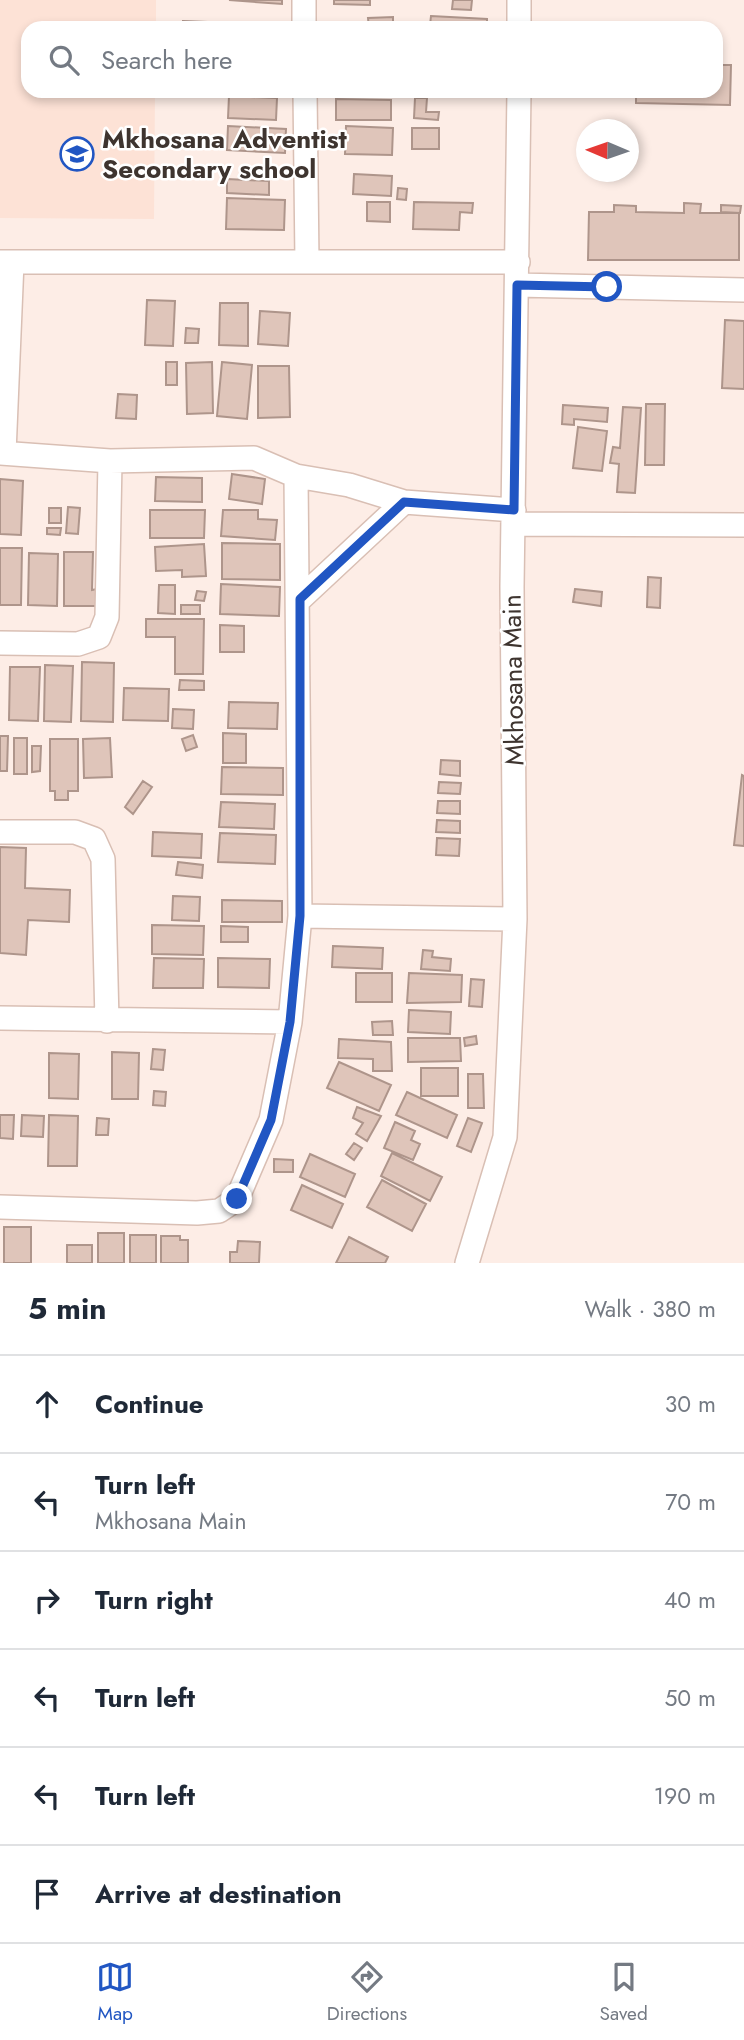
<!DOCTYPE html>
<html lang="en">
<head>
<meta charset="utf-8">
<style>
  :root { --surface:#fff; --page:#f2f2f3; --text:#1f2937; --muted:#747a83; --line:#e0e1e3; --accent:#2156c3 }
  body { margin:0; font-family:Jost,sans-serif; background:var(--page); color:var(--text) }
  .compass { position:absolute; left:576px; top:119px; width:63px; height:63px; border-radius:50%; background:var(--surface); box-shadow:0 4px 10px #0003; rotate:272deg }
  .stop { position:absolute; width:21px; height:21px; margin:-16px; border:5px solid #2156c3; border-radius:50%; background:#fff }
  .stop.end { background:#2156c3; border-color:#fff; box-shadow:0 2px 7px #0008 }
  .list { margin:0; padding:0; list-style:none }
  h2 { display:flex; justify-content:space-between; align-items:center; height:91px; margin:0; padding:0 28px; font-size:30px }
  h2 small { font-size:23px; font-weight:400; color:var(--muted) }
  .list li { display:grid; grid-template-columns:46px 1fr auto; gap:21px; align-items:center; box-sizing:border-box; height:98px; padding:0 28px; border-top:2px solid var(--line) }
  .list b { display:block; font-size:26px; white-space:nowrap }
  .list p { margin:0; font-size:23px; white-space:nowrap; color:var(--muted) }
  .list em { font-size:23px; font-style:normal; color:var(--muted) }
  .icon { flex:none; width:38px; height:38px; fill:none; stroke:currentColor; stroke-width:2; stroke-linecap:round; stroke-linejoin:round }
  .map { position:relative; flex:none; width:744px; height:1263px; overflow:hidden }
  .search { position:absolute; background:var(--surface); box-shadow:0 4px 10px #0003; left:21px; right:21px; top:21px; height:77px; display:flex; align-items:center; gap:18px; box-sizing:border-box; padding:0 24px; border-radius:21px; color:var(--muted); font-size:26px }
  .sheet { height:679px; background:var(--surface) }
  nav { display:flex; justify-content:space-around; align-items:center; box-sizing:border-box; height:98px; border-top:2px solid var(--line); background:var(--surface); font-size:19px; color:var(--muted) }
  nav a { display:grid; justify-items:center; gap:4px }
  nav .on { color:var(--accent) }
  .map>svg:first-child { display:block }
  .built { fill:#fde2d6 }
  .building { fill:#dfc5ba; stroke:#ae958b; stroke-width:2 }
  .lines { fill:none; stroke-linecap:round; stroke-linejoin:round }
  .minor-casing { stroke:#d9bfb4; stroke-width:26 }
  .minor { stroke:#fff; stroke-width:23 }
  .route { stroke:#2156c3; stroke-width:9 }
  .labels { text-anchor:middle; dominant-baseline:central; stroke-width:5; stroke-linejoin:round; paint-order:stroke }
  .poi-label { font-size:26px; font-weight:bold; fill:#3e342f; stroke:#fff; text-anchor:start }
  .street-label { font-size:26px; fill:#3e342f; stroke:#fff }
</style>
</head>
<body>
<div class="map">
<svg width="744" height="1263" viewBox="0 0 744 1263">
  <rect width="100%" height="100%" fill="#fdede6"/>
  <!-- built -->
  <path class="built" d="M0,0H156V28H28V91H155L154,219L0,218Z"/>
  <!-- building -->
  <path class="building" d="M229,0H282V4Z
    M334,0H370V5L334,4Z
    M453,0H472L471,10L452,9Z
    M431,16L487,19V28H414V24L430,25Z
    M393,17V28H369L368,18Z
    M183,21L207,22V28H183Z
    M716,65H731L730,105L636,103V91H716Z
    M229,96L277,98L276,120L228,118Z
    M415,98H427L426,112H439L438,120L414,118Z
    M336,99L391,100V120H336Z
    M228,126L286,129L285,153L227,150Z
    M346,126L393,128L392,155L345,154Z
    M412,128H439V149H412Z
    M354,174L392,176L391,196L353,194Z
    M227,179L269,181V195L227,193Z
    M398,188L407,189L406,200L397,199Z
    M227,198L285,200L284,230L226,229Z
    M367,202H390V222L367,221Z
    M414,202L473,203L472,213L460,212L459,230L413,229Z
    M684,203L701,204L700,213H739V260H588L589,212H614V205L636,206V212L684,213Z
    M721,205L741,206L740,213L721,212Z
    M147,300L175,301L173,346L145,345Z
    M220,303H248V346L219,345Z
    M260,311L290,313L288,346L258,344Z
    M725,320L744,321V389L722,388Z
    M186,328L199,329L198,343H185Z
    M166,362H177V385H166Z
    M212,362L213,413L187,414L186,363Z
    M222,362L252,365L247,419L217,416Z
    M258,366H289L290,417L258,418Z
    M118,394L137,395L136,419L116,418Z
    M646,404H665L664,465H645Z
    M563,405L608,408L607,422L574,419V425L562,424Z
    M623,407L641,408L635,493L617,492L619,464L610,463L613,447L620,448Z
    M578,427L607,431L602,471L573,468Z
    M232,474L265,479L262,504L229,499Z
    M156,477L202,478V502L155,501Z
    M0,479L23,481L21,535L0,534Z
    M68,507L80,508L78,534L66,533Z
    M49,508H61V523H49Z
    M150,510H205L204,538H150Z
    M223,510H258V519L277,520L275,540L221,536Z
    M47,528H61L60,535L47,534Z
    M222,543L280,544V580L222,579Z
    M204,544L206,576L182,577V570L156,571L155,547Z
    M0,548H22L21,605H0Z
    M64,552H93L92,590L97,589V606H64Z
    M29,553L58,554L57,606L28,605Z
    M648,577L661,578L660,608L647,607Z
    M221,584L280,587L279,616L220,614Z
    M159,585H175V614L158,613Z
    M575,589L602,592L601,606L573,602Z
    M197,591L206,592L204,601L195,600Z
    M181,605H200V614H181Z
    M146,619H204L203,674H175V637H146Z
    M220,625L244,626V652H220Z
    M82,662L114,663L113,722L81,721Z
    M45,665L73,666L71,722L44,721Z
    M10,667H40L38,721L9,720Z
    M180,680L204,681V690H179Z
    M124,688L169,689L168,721L123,720Z
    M229,702L278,703L277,729L228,728Z
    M173,709L194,710L193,729L172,728Z
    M223,733L246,734V763H223Z
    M193,735L197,747L186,751L182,739Z
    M0,736H8L7,771H0Z
    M14,738H27V774H14Z
    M110,738L112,777L84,778L83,739Z
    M50,739H78V791H68V800H55V791H50Z
    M32,746H41L40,771L32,772Z
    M441,760L460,761V776L440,774Z
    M222,767L283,768V795L221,794Z
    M742,775L744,776V846L734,845Z
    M143,781L152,787L133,814L125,807Z
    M439,782L461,783L460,794L438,793Z
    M438,801H460V814L437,813Z
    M221,802L275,804L274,829L219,827Z
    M437,820L460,821V833L436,832Z
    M153,832L202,834L201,858L152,856Z
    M220,833L276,835L275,864L218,862Z
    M437,838L460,839L459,856L436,855Z
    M0,847L26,848L25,888L70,890L69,922L28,920L26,955L0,953Z
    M178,862L203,865L202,878L176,875Z
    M173,896L200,897L199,921L172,920Z
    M222,900L282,901V922H222Z
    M152,925L204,926L203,955L152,954Z
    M221,926L248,927V942H221Z
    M333,946L383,948L382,969L332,967Z
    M423,950L433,951L432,957L451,959L450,971L421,969Z
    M154,958L204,959L203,988H153Z
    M218,958L270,959L269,988L218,987Z
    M356,973H392V1002H356Z
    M409,973L462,975L461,1002L407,1003Z
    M471,979L484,980L482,1007L469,1006Z
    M409,1010L451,1012L450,1034L408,1032Z
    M392,1021L393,1035H373L372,1022Z
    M476,1036L477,1044L465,1046L464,1038Z
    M408,1038H460L461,1061L408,1062Z
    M339,1039L391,1042L392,1071H373V1059L338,1058Z
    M153,1049L165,1050L163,1070L151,1069Z
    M112,1052L139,1053L138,1099H112Z
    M49,1053L79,1054L78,1099L49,1098Z
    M339,1062L391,1085L379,1111L327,1088Z
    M421,1068H458V1096H421Z
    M468,1074H483L484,1108H468Z
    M154,1091L166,1092L165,1106L153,1105Z
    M407,1092L457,1115L447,1138L396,1115Z
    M357,1107L381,1116L367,1141L356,1134L363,1123L353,1118Z
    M0,1115H14L13,1139L0,1138Z
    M22,1115L44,1116L43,1137L21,1136Z
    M49,1115L78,1116L77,1166H48Z
    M97,1118L109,1119L108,1135H96Z
    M468,1118L482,1123L471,1152L457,1146Z
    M395,1122L415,1131L411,1140L420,1144L413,1160L384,1148Z
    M354,1143L362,1148L354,1160L346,1154Z
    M392,1153L442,1177L430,1201L381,1176Z
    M310,1154L355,1174L345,1197L300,1177Z
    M274,1159L293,1160V1172H274Z
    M382,1180L426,1204L412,1231L367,1207Z
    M302,1185L343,1204L332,1228L291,1210Z
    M4,1227H31V1263H4Z
    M98,1233H124V1263H98Z
    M130,1235H156V1263H130Z
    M161,1236H180V1240H188V1263H161Z
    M349,1237L388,1257L385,1263H336Z
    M238,1241L260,1242L259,1263H230V1252H237Z
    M67,1245H92V1263H67Z"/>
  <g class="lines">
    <defs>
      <path id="minor" d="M304,0V28
        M519,28V0
        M305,91L307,262
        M0,262H518
        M517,285L744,290
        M0,453L110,461L254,458L296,476L300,916L290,1022L271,1120L237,1199L219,1211L197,1213L0,1207
        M4,453L12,262
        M296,476L349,485L404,502L514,510
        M515,524L744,525
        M300,599L404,502
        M0,643L78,644L99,637L107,617L110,461
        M0,832H75L94,839L103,859L107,1021
        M300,916L515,919
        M0,1018L290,1022
        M467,1263L505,1137L515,919L512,587L519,91"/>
    </defs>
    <!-- minor casing -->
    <use href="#minor" class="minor-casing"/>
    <!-- minor -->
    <use href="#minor" class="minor"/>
  </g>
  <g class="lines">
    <!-- route -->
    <path class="route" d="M237,1199L271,1120L290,1022L300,916V599L404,502L514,510L517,285L607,287"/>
  </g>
  <!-- icons -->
  <defs>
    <symbol id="school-ring" viewBox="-11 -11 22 22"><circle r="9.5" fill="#fff" stroke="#2156c3" stroke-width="1.5"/><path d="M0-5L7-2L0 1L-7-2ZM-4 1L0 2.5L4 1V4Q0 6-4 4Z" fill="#2156c3"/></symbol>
  </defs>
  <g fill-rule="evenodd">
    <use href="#school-ring" x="58" y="135" width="38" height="38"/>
  </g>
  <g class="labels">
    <!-- poi labels -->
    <g class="poi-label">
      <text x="102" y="139">Mkhosana Adventist<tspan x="102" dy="30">Secondary school</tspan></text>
    </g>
    <!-- street labels -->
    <g class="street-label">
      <text transform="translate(513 680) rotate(-91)">Mkhosana Main</text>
    </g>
  </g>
</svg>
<svg class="compass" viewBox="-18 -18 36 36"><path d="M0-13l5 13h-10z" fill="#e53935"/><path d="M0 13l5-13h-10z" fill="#747a83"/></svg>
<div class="stop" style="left:607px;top:287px"></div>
<div class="stop end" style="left:237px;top:1199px"></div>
<div class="search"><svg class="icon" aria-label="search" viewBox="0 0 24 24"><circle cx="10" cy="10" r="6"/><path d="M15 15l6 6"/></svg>Search here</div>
</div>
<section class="sheet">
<h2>5 min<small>Walk · 380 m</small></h2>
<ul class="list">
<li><svg class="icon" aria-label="ahead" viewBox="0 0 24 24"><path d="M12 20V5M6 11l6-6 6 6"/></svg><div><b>Continue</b></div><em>30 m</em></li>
<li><svg class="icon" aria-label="left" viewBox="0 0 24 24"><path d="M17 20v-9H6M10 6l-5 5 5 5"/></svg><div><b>Turn left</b><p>Mkhosana Main</p></div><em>70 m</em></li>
<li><svg class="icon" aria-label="right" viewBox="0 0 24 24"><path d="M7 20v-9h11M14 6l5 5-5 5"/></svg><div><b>Turn right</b></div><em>40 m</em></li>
<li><svg class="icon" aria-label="left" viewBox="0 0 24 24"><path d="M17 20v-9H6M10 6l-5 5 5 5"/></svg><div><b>Turn left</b></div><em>50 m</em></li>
<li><svg class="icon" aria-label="left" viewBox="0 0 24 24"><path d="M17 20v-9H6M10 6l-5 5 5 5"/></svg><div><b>Turn left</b></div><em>190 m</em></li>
<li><svg class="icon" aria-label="arrive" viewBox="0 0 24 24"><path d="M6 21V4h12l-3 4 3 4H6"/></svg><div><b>Arrive at destination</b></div></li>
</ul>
</section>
<nav>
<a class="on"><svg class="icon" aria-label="map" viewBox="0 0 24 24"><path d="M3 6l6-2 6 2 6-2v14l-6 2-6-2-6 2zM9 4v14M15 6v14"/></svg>Map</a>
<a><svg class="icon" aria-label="directions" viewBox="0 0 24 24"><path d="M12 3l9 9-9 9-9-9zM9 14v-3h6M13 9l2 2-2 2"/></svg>Directions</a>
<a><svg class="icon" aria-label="saved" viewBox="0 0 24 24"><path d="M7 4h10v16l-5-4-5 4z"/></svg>Saved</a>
</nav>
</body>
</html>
